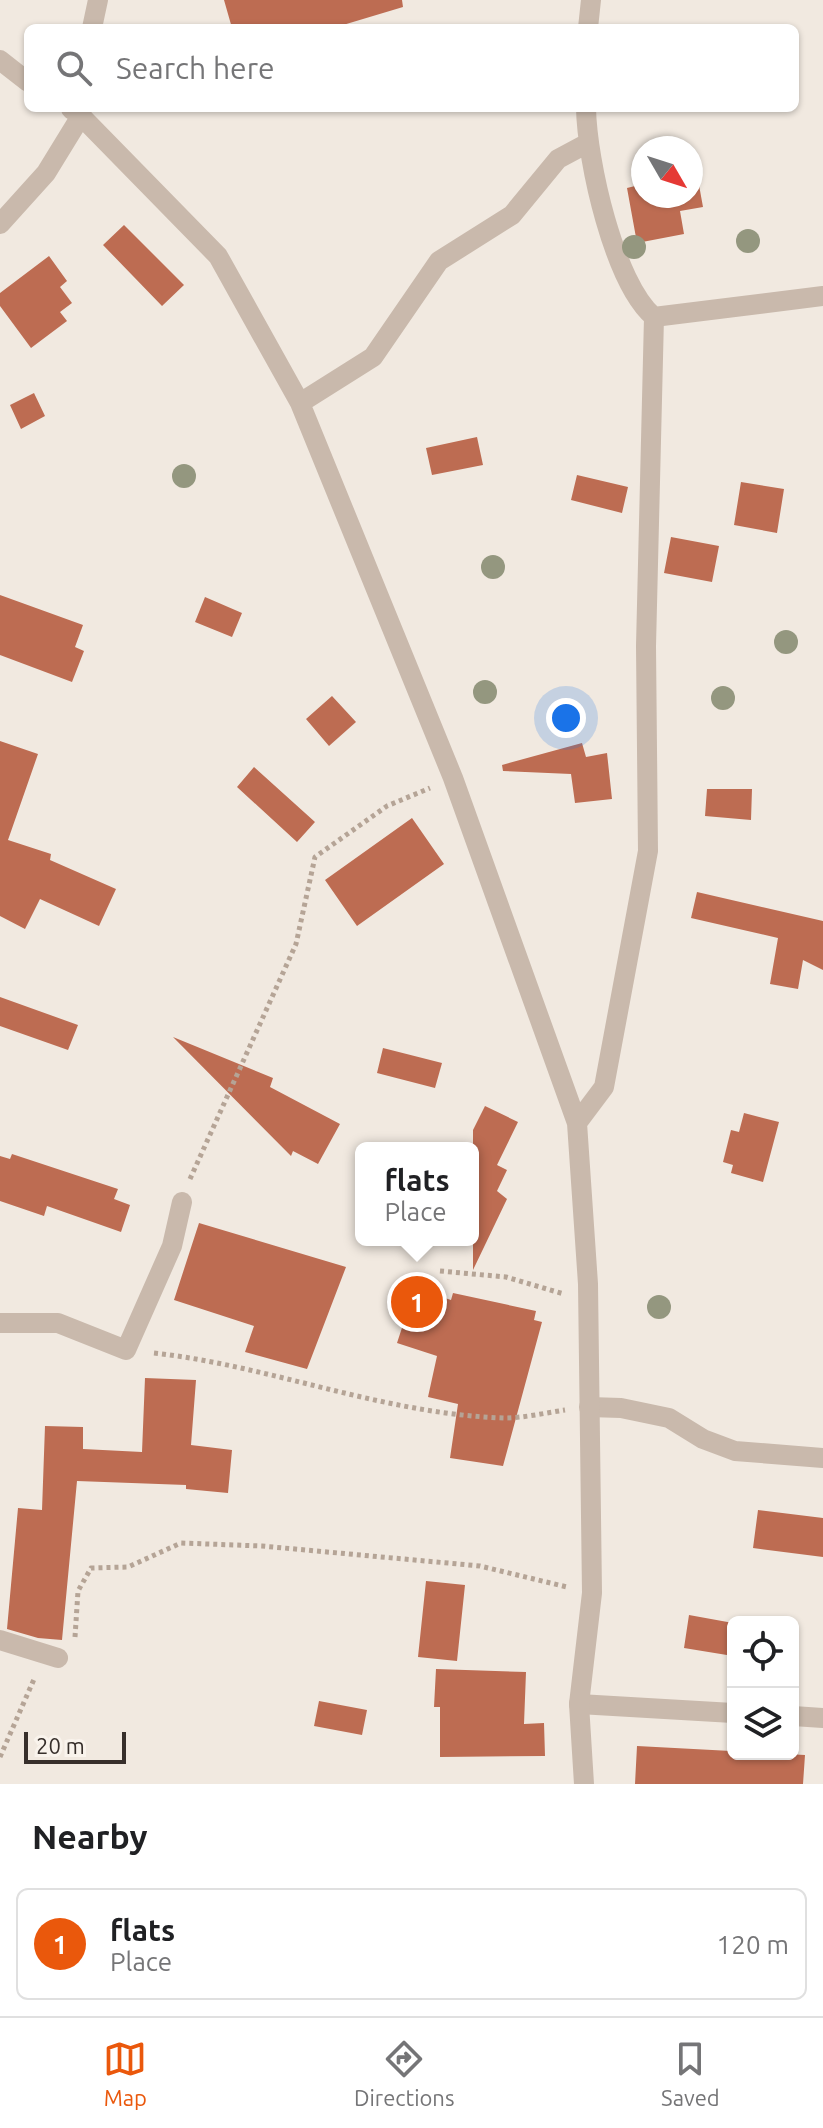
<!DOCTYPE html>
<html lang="en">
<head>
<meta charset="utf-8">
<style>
  :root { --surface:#fff; --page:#f2f2f2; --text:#202124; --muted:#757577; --line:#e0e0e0; --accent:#ea580c }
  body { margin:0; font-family:Ubuntu,sans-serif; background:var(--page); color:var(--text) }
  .controls { position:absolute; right:24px; bottom:24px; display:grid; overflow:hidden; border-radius:12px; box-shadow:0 2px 6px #0004 }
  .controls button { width:72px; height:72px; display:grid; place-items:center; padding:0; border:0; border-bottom:2px solid var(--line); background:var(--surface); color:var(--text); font:40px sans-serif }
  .compass { position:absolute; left:631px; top:136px; width:72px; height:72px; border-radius:50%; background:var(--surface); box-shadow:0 2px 6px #0004; rotate:129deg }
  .scale { position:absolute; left:24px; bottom:20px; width:102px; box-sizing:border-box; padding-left:8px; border:4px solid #372f2b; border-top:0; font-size:22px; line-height:28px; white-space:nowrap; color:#372f2b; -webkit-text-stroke:6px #f9f3ec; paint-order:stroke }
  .you { position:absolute; left:566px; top:718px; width:28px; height:28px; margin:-20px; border:6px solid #fff; border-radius:50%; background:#1a73e8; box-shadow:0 0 0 12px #1a73e833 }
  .badge { display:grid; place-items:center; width:52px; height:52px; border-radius:50%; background:var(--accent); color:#fff; font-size:26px; font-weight:700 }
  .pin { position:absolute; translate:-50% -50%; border:4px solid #fff; box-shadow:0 2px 8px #0006 }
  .popup { position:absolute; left:355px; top:1142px; width:124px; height:104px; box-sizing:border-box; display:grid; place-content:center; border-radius:12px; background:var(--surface); filter:drop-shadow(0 2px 6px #0005); font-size:26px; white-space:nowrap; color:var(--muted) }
  .popup b { font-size:30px; color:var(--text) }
  .popup::after { content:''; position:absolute; left:50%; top:100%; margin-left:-16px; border:16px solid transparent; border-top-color:var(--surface) }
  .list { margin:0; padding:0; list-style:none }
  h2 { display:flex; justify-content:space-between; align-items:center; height:104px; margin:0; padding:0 32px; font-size:34px }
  h2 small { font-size:26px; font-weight:400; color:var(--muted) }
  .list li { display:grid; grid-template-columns:52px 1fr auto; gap:24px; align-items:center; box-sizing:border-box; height:112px; margin:0 16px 16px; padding:0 16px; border:2px solid var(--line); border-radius:12px }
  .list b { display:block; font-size:30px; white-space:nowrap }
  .list p { margin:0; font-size:26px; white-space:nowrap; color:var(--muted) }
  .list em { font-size:26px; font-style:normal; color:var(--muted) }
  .icon { flex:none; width:44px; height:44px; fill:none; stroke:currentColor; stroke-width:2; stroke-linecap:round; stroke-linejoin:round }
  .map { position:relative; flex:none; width:823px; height:1784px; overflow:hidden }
  .search { position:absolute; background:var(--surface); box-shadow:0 2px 6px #0004; left:24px; right:24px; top:24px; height:88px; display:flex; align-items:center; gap:20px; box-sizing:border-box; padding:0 28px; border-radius:12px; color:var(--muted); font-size:30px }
  .sheet { height:232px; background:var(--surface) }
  nav { display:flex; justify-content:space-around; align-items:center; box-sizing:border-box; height:112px; border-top:2px solid var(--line); background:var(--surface); font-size:22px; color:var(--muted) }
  nav a { display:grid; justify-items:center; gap:4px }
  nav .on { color:var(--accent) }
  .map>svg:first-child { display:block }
  .building { fill:#bd6c52 }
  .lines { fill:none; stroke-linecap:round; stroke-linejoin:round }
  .path { stroke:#b5a496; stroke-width:5; stroke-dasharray:4 4; stroke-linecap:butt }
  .service { stroke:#c9b9ac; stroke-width:20 }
  .minor { stroke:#c9b9ac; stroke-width:20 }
  .tree { fill:#94977f }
</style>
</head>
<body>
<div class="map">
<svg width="823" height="1784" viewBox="0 0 823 1784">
  <rect width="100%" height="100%" fill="#f1e9e0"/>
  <!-- building -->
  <path class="building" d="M224,0H402L403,7L333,28H232Z
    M697,174L703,207L680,211L684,234L637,243L627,188L643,184V196H691V175Z
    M124,225L184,285L162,306L103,245Z
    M49,256L67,281L60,287L72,303L60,312L67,321L31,348L0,306V293Z
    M34,393L45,416L21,429L10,405Z
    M477,437L483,465L432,475L426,448Z
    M577,475L628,487L622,513L571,500Z
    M741,482L784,489L777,533L734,525Z
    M671,537L719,546L712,582L664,573Z
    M0,595L83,625L75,647L84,651L72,682L0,655Z
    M205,597L242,613L232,637L195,622Z
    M332,696L356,722L329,746L306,719Z
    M0,741L38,754L8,840L51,854L50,860L116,889L99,926L40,899L25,929L0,916Z
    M582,743L586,757L607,753L612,799L575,803L571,774L503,771L502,765Z
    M254,767L315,822L297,842L237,787Z
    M707,789H752L751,820L705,816Z
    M412,818L444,864L357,926L325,880Z
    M697,892L823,921V970L803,960L798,989L770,984L778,938L691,918Z
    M0,997L78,1025L68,1050L0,1026Z
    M173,1037L273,1078L270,1087L340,1124L318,1164L293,1151L291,1156Z
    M383,1048L442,1063L435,1088L377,1073Z
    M485,1106L518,1122L497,1165L507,1170L497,1191L507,1199L473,1270V1130Z
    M744,1113L779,1122L763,1182L731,1173L733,1165L723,1162L731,1130L739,1132Z
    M12,1154L118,1189L114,1199L130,1205L121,1232L47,1206L44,1216L0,1201V1156L10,1159Z
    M199,1223L346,1267L307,1369L245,1352L254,1326L174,1300Z
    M415,1288L451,1300L453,1293L536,1311L534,1320L542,1322L503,1466L450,1458L458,1404L428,1397L437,1356L397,1343Z
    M145,1378L196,1380L191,1445L232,1450L228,1493L186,1489V1485L77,1481L62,1640L38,1638L7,1629L18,1508L42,1510L45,1426L83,1427V1449L142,1452Z
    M758,1510L823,1518V1557L753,1548Z
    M426,1581L465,1585L457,1661L418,1657Z
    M689,1615L733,1623V1656L684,1648Z
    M436,1669L526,1672L524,1724L544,1723L545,1756L440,1757V1707H434Z
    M319,1701L367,1710L362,1735L314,1726Z
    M637,1746L805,1755L803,1784H635Z"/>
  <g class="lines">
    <!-- path -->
    <path class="path" d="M190,1179L296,944L315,857L387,806L430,788
      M440,1271L506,1277L564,1294
      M154,1353C272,1366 382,1414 504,1418C523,1418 545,1413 565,1410
      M75,1637L78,1591L91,1568L128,1567L181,1543L262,1546L480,1566L567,1587
      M0,1757L35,1677"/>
    <!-- service -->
    <path class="service" d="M0,1323H58L126,1350L172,1246L182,1202
      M589,1407L621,1408L669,1418L703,1439L735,1451L823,1458
      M579,1704L733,1713
      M793,1716L823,1718"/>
    <!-- minor -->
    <path class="minor" d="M92,28L98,0
      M588,28L591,0
      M0,60L28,82
      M82,108L81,116L218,256L300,403L453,778L577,1123L588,1284L592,1593L579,1704L584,1784
      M0,224L46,173L81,116L71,109
      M654,317L823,296
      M300,403L373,357L439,261L512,215L558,159L586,144
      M577,1123L604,1087L648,851L646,646L654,317C614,283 587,161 586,108
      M0,1640L58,1658"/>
  </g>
  <!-- trees -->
  <g class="tree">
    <circle cx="748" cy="241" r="12"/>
    <circle cx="634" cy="247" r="12"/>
    <circle cx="184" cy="476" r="12"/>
    <circle cx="493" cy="567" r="12"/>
    <circle cx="786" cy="642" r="12"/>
    <circle cx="485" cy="692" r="12"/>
    <circle cx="723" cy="698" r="12"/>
    <circle cx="659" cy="1307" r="12"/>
  </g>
</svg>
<div class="controls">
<button><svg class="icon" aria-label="locate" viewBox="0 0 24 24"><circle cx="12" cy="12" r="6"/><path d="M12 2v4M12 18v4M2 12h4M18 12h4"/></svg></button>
<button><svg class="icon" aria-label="layers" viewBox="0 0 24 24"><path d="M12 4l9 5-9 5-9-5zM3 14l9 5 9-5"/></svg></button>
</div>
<svg class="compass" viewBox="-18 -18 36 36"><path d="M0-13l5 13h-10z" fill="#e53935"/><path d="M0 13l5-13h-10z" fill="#757577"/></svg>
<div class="scale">20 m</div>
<div class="you"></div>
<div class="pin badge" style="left:417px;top:1302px">1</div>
<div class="popup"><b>flats</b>Place</div>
<div class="search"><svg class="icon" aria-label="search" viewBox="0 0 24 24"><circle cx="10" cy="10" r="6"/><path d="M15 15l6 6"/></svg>Search here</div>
</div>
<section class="sheet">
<h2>Nearby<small></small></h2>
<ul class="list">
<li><span class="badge">1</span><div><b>flats</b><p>Place</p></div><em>120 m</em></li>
</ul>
</section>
<nav>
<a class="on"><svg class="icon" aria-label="map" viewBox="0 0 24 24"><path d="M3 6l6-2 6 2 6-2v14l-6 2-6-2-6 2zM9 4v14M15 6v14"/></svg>Map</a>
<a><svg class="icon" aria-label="directions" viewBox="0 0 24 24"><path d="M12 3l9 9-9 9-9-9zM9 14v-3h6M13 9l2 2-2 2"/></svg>Directions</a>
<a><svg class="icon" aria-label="saved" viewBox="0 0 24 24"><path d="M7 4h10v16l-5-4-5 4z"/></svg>Saved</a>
</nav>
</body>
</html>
